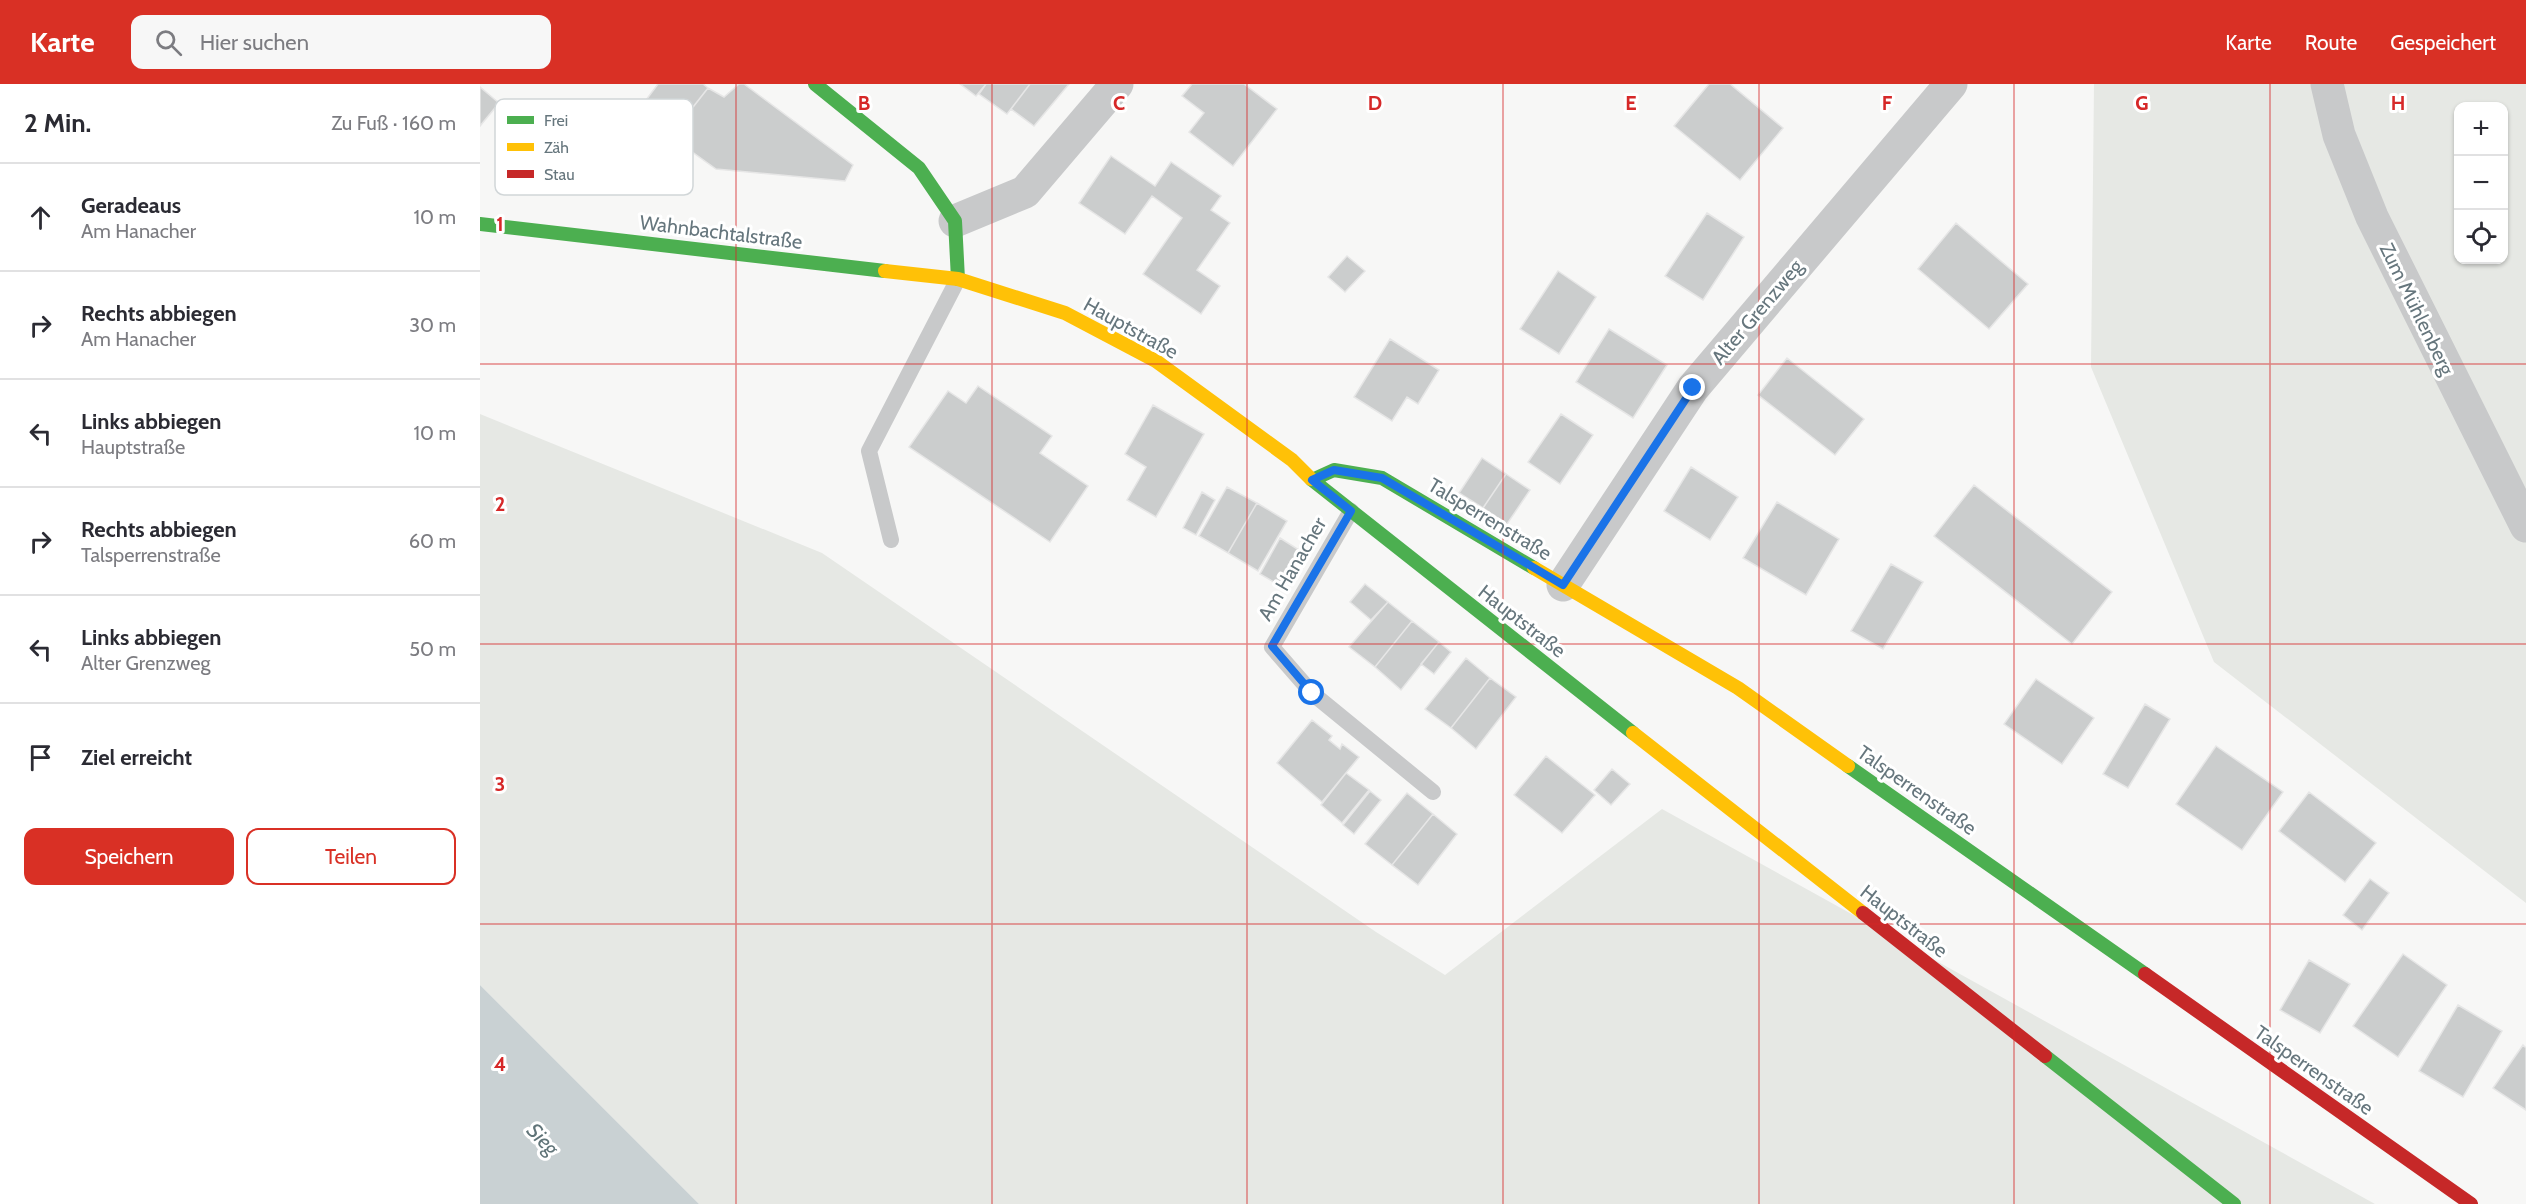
<!DOCTYPE html>
<html lang="de">
<head>
<meta charset="utf-8">
<style>
  :root { --surface:#fff; --page:#f7f7f7; --text:#2b2b33; --muted:#7c7c81; --line:#e1e1e2; --accent:#d93025 }
  body { margin:0; font-family:Cabin,sans-serif; background:var(--page); color:var(--text) }
  .controls { position:absolute; right:18px; top:18px; display:grid; overflow:hidden; border-radius:12px; box-shadow:0 2px 4px #0004 }
  .controls button { width:54px; height:54px; display:grid; place-items:center; padding:0; border:0; border-bottom:2px solid var(--line); background:var(--surface); color:var(--text); font:30px sans-serif }
  .stop { position:absolute; width:18px; height:18px; margin:-14px; border:4px solid #1a73e8; border-radius:50%; background:#fff }
  .stop.end { background:#1a73e8; border-color:#fff; box-shadow:0 2px 6px #0008 }
  .list { margin:0; padding:0; list-style:none }
  h2 { display:flex; justify-content:space-between; align-items:center; height:78px; margin:0; padding:0 24px; font-size:26px }
  h2 small { font-size:20px; font-weight:400; color:var(--muted) }
  .list li { display:grid; grid-template-columns:39px 1fr auto; gap:18px; align-items:center; box-sizing:border-box; height:108px; padding:0 24px; border-top:2px solid var(--line) }
  .list b { display:block; font-size:22px; white-space:nowrap }
  .list p { margin:0; font-size:20px; white-space:nowrap; color:var(--muted) }
  .list em { font-size:20px; font-style:normal; color:var(--muted) }
  .actions { display:flex; gap:12px; padding:18px 24px }
  .actions a { flex:1; padding:14px 0; border:2px solid var(--accent); border-radius:12px; text-align:center; font-size:21px; color:var(--accent) }
  .actions .main { background:var(--accent); color:#fff }
  .icon { flex:none; width:33px; height:33px; fill:none; stroke:currentColor; stroke-width:2; stroke-linecap:round; stroke-linejoin:round }
  .map { position:relative; flex:none; width:2046px; height:1120px; overflow:hidden }
  header { display:flex; align-items:center; gap:36px; box-sizing:border-box; height:84px; padding:0 30px; background:var(--accent); color:#fff }
  header strong { font-size:28px }
  nav { display:flex; gap:33px; margin-inline-start:auto; font-size:21px }
  .search { width:420px; height:54px; background:var(--page); display:flex; align-items:center; gap:15px; box-sizing:border-box; padding:0 21px; border-radius:12px; color:var(--muted); font-size:22px }
  main { display:flex }
  aside { flex:1; background:var(--surface) }
  .map>svg:first-child { display:block }
  .green { fill:#e6e8e4; fill-rule:evenodd }
  .water { fill:#c9d1d3 }
  .building { fill:#cbcdcd; stroke:#e6e6e6; stroke-width:1.5 }
  .lines { fill:none; stroke-linecap:round; stroke-linejoin:round }
  .lane { stroke:#c8c9ca; stroke-width:16 }
  .street { stroke:#c8c9ca; stroke-width:33 }
  .fast { stroke:#4caf50; stroke-width:14 }
  .slow { stroke:#ffc107; stroke-width:14 }
  .jam { stroke:#c62828; stroke-width:14 }
  .route { stroke:#1a73e8; stroke-width:8 }
  .grid { fill:none; stroke:#d62828; stroke-width:1.5; stroke-opacity:0.55 }
  .labels { text-anchor:middle; dominant-baseline:central; stroke-width:6; stroke-linejoin:round; paint-order:stroke }
  .street-label { font-size:20px; fill:#66767d; stroke:#fff }
  .water-label { font-size:21px; font-style:italic; fill:#607478; stroke:#fff }
  .key { fill:#fff; stroke:#d1d6d8; stroke-width:1.5 }
  .key-label { font-size:16px; fill:#66767d }
  .grid-label { font-size:20px; text-anchor:middle; font-weight:bold; fill:#d62828; stroke:#fff; stroke-width:6; stroke-linejoin:round; paint-order:stroke }
</style>
</head>
<body>
<header>
<strong>Karte</strong>
<div class="search"><svg class="icon" aria-label="search" viewBox="0 0 24 24"><circle cx="10" cy="10" r="6"/><path d="M15 15l6 6"/></svg>Hier suchen</div>
<nav><a>Karte</a><a>Route</a><a>Gespeichert</a></nav>
</header>
<main>
<aside>
<h2>2 Min.<small>Zu Fuß · 160 m</small></h2>
<ul class="list">
<li><svg class="icon" aria-label="ahead" viewBox="0 0 24 24"><path d="M12 20V5M6 11l6-6 6 6"/></svg><div><b>Geradeaus</b><p>Am Hanacher</p></div><em>10 m</em></li>
<li><svg class="icon" aria-label="right" viewBox="0 0 24 24"><path d="M7 20v-9h11M14 6l5 5-5 5"/></svg><div><b>Rechts abbiegen</b><p>Am Hanacher</p></div><em>30 m</em></li>
<li><svg class="icon" aria-label="left" viewBox="0 0 24 24"><path d="M17 20v-9H6M10 6l-5 5 5 5"/></svg><div><b>Links abbiegen</b><p>Hauptstraße</p></div><em>10 m</em></li>
<li><svg class="icon" aria-label="right" viewBox="0 0 24 24"><path d="M7 20v-9h11M14 6l5 5-5 5"/></svg><div><b>Rechts abbiegen</b><p>Talsperrenstraße</p></div><em>60 m</em></li>
<li><svg class="icon" aria-label="left" viewBox="0 0 24 24"><path d="M17 20v-9H6M10 6l-5 5 5 5"/></svg><div><b>Links abbiegen</b><p>Alter Grenzweg</p></div><em>50 m</em></li>
<li><svg class="icon" aria-label="arrive" viewBox="0 0 24 24"><path d="M6 21V4h12l-3 4 3 4H6"/></svg><div><b>Ziel erreicht</b></div></li>
</ul>
<div class="actions"><a class="main">Speichern</a><a>Teilen</a></div>
</aside>
<div class="map">
<svg width="2046" height="1120" viewBox="0 0 2046 1120">
  <rect width="100%" height="100%" fill="#f7f7f6"/>
  <!-- green -->
  <path class="green" d="M1614,0H2046V819L1734,578L1611,283ZM1978,22H2024V176H1978Z
    M0,330L342,469L896,848L965,891L1182,725L1895,1120H219L0,901Z"/>
  <!-- water -->
  <path class="water" d="M0,901L219,1120H0Z"/>
  <!-- building -->
  <path class="building" d="M178,0H223L228,4L181,64L148,40Z
    M259,0H264L373,81L365,97L236,85L190,52L228,4L244,13Z
    M480,0H506L496,12Z
    M506,0H550L527,30L499,10Z
    M550,0H589L554,42L531,25Z
    M712,0H764L797,25L753,82L709,48L724,29L702,12Z
    M1229,0H1250L1303,44L1260,96L1194,42Z
    M0,3L19,19L0,42Z
    M631,72L675,102L691,78L741,112L731,126L750,139L717,186L740,202L721,230L663,190L702,134L672,112L645,150L599,119Z
    M1227,129L1264,153L1223,216L1185,192Z
    M1476,139L1548,200L1509,245L1438,185Z
    M867,172L885,187L865,208L848,193Z
    M1078,187L1116,213L1079,270L1040,245Z
    M1129,245L1187,281L1153,334L1096,298Z
    M910,255L959,286L938,320L927,313L912,337L874,313Z
    M1307,274L1384,335L1355,371L1278,311Z
    M498,302L572,352L560,369L608,402L570,458L429,363L468,307L486,319Z
    M673,321L724,350L676,433L647,416L666,383L645,370Z
    M1081,330L1113,351L1080,400L1048,378Z
    M1002,374L1026,390L1003,424L979,409Z
    M1211,383L1258,413L1230,456L1184,427Z
    M1026,390L1050,406L1027,440L1003,424Z
    M1494,401L1632,508L1592,560L1454,452Z
    M747,403L777,419L748,469L719,452Z
    M722,408L735,416L716,451L703,444Z
    M1297,418L1359,455L1326,511L1263,474Z
    M777,419L807,437L778,487L748,469Z
    M800,454L819,466L799,501L780,490Z
    M1411,480L1443,498L1403,565L1371,547Z
    M885,500L908,518L891,536L870,518Z
    M908,518L932,537L895,583L869,563Z
    M932,537L959,558L921,606L895,583Z
    M959,558L971,568L954,590L941,580Z
    M986,574L1010,594L971,644L945,625Z
    M1010,594L1036,613L996,665L971,644Z
    M1556,595L1614,634L1582,680L1524,640Z
    M1665,620L1690,635L1648,704L1623,690Z
    M832,636L852,652L849,656L860,665L862,660L879,673L842,718L797,679Z
    M1736,662L1803,708L1762,766L1696,720Z
    M1066,672L1115,711L1082,749L1034,711Z
    M1132,685L1150,700L1131,721L1114,706Z
    M866,689L889,706L862,739L841,721Z
    M890,707L901,716L874,750L863,741Z
    M1829,708L1896,759L1865,798L1799,747Z
    M927,709L953,730L912,781L885,760Z
    M953,730L977,750L938,801L912,781Z
    M1890,795L1909,809L1882,846L1863,831Z
    M1923,870L1967,901L1918,973L1873,942Z
    M1829,876L1870,900L1840,949L1800,926Z
    M1978,921L2022,947L1983,1013L1939,987Z
    M2043,961L2046,964V1026L2013,1004Z"/>
  <g class="lines">
    <!-- lane -->
    <path class="lane" d="M871,427L792,563L832,609L953,708
      M411,456L389,367L478,195"/>
    <!-- street -->
    <path class="street" d="M1847,0L1859,51L1892,133L2046,442
      M475,137L545,108L637,0
      M1083,501L1213,304L1471,0"/>
    <!-- fast -->
    <path class="fast" d="M335,0L439,84L475,137L478,195
      M0,140L405,187
      M831,395L1153,649
      M832,396L854,386L902,394L1054,484
      M1368,682L1665,890
      M1565,972L1754,1120"/>
    <!-- slow -->
    <path class="slow" d="M405,187L478,195L585,229L676,277L812,376L831,395
      M1054,484L1258,604L1368,682
      M1153,649L1383,829"/>
    <!-- jam -->
    <path class="jam" d="M1383,829L1565,972
      M1665,890L1991,1120"/>
  </g>
  <g class="lines">
    <!-- route -->
    <path class="route" d="M832,609L792,562L871,427L832,396L854,386L902,394L1083,501L1213,304"/>
  </g>
  <!-- grid -->
  <path class="grid" d="M256,0V1120M512,0V1120M767,0V1120M1023,0V1120M1279,0V1120M1534,0V1120M1790,0V1120M0,280H2046M0,560H2046M0,840H2046"/>
  <g class="labels">
    <!-- street labels -->
    <g class="street-label">
      <text transform="translate(241 148) rotate(7)">Wahnbachtalstraße</text>
      <text transform="translate(1937 225) rotate(64)">Zum Mühlenberg</text>
      <text transform="translate(1277 228) rotate(-50)">Alter Grenzweg</text>
      <text transform="translate(651 244) rotate(29)">Hauptstraße</text>
      <text transform="translate(1010 435) rotate(31)">Talsperrenstraße</text>
      <text transform="translate(812 485) rotate(-60)">Am Hanacher</text>
      <text transform="translate(1042 537) rotate(38)">Hauptstraße</text>
      <text transform="translate(1437 706) rotate(35)">Talsperrenstraße</text>
      <text transform="translate(1424 837) rotate(38)">Hauptstraße</text>
      <text transform="translate(1834 986) rotate(35)">Talsperrenstraße</text>
    </g>
    <!-- water labels -->
    <g class="water-label">
      <text transform="translate(63 1055) rotate(46)">Sieg</text>
    </g>
  </g>
  <!-- legend -->
  <rect x="15" y="15" width="198" height="96" rx="9" class="key"/>
  <rect x="27" y="32" width="27" height="8" fill="#4caf50"/>
  <rect x="27" y="59" width="27" height="8" fill="#ffc107"/>
  <rect x="27" y="86" width="27" height="8" fill="#c62828"/>
  <g class="key-label">
    <text x="64" y="42">Frei</text>
    <text x="64" y="69">Zäh</text>
    <text x="64" y="96">Stau</text>
  </g>
  <g class="grid-label">
    <text x="384" y="26">B</text>
    <text x="639" y="26">C</text>
    <text x="895" y="26">D</text>
    <text x="1151" y="26">E</text>
    <text x="1407" y="26">F</text>
    <text x="1662" y="26">G</text>
    <text x="1918" y="26">H</text>
    <text x="20" y="147">1</text>
    <text x="20" y="427">2</text>
    <text x="20" y="707">3</text>
    <text x="20" y="987">4</text>
  </g>
</svg>
<div class="controls">
<button>+</button>
<button>−</button>
<button><svg class="icon" aria-label="locate" viewBox="0 0 24 24"><circle cx="12" cy="12" r="6"/><path d="M12 2v4M12 18v4M2 12h4M18 12h4"/></svg></button>
</div>
<div class="stop" style="left:832px;top:609px"></div>
<div class="stop end" style="left:1213px;top:304px"></div>
</div>
</main>
</body>
</html>
